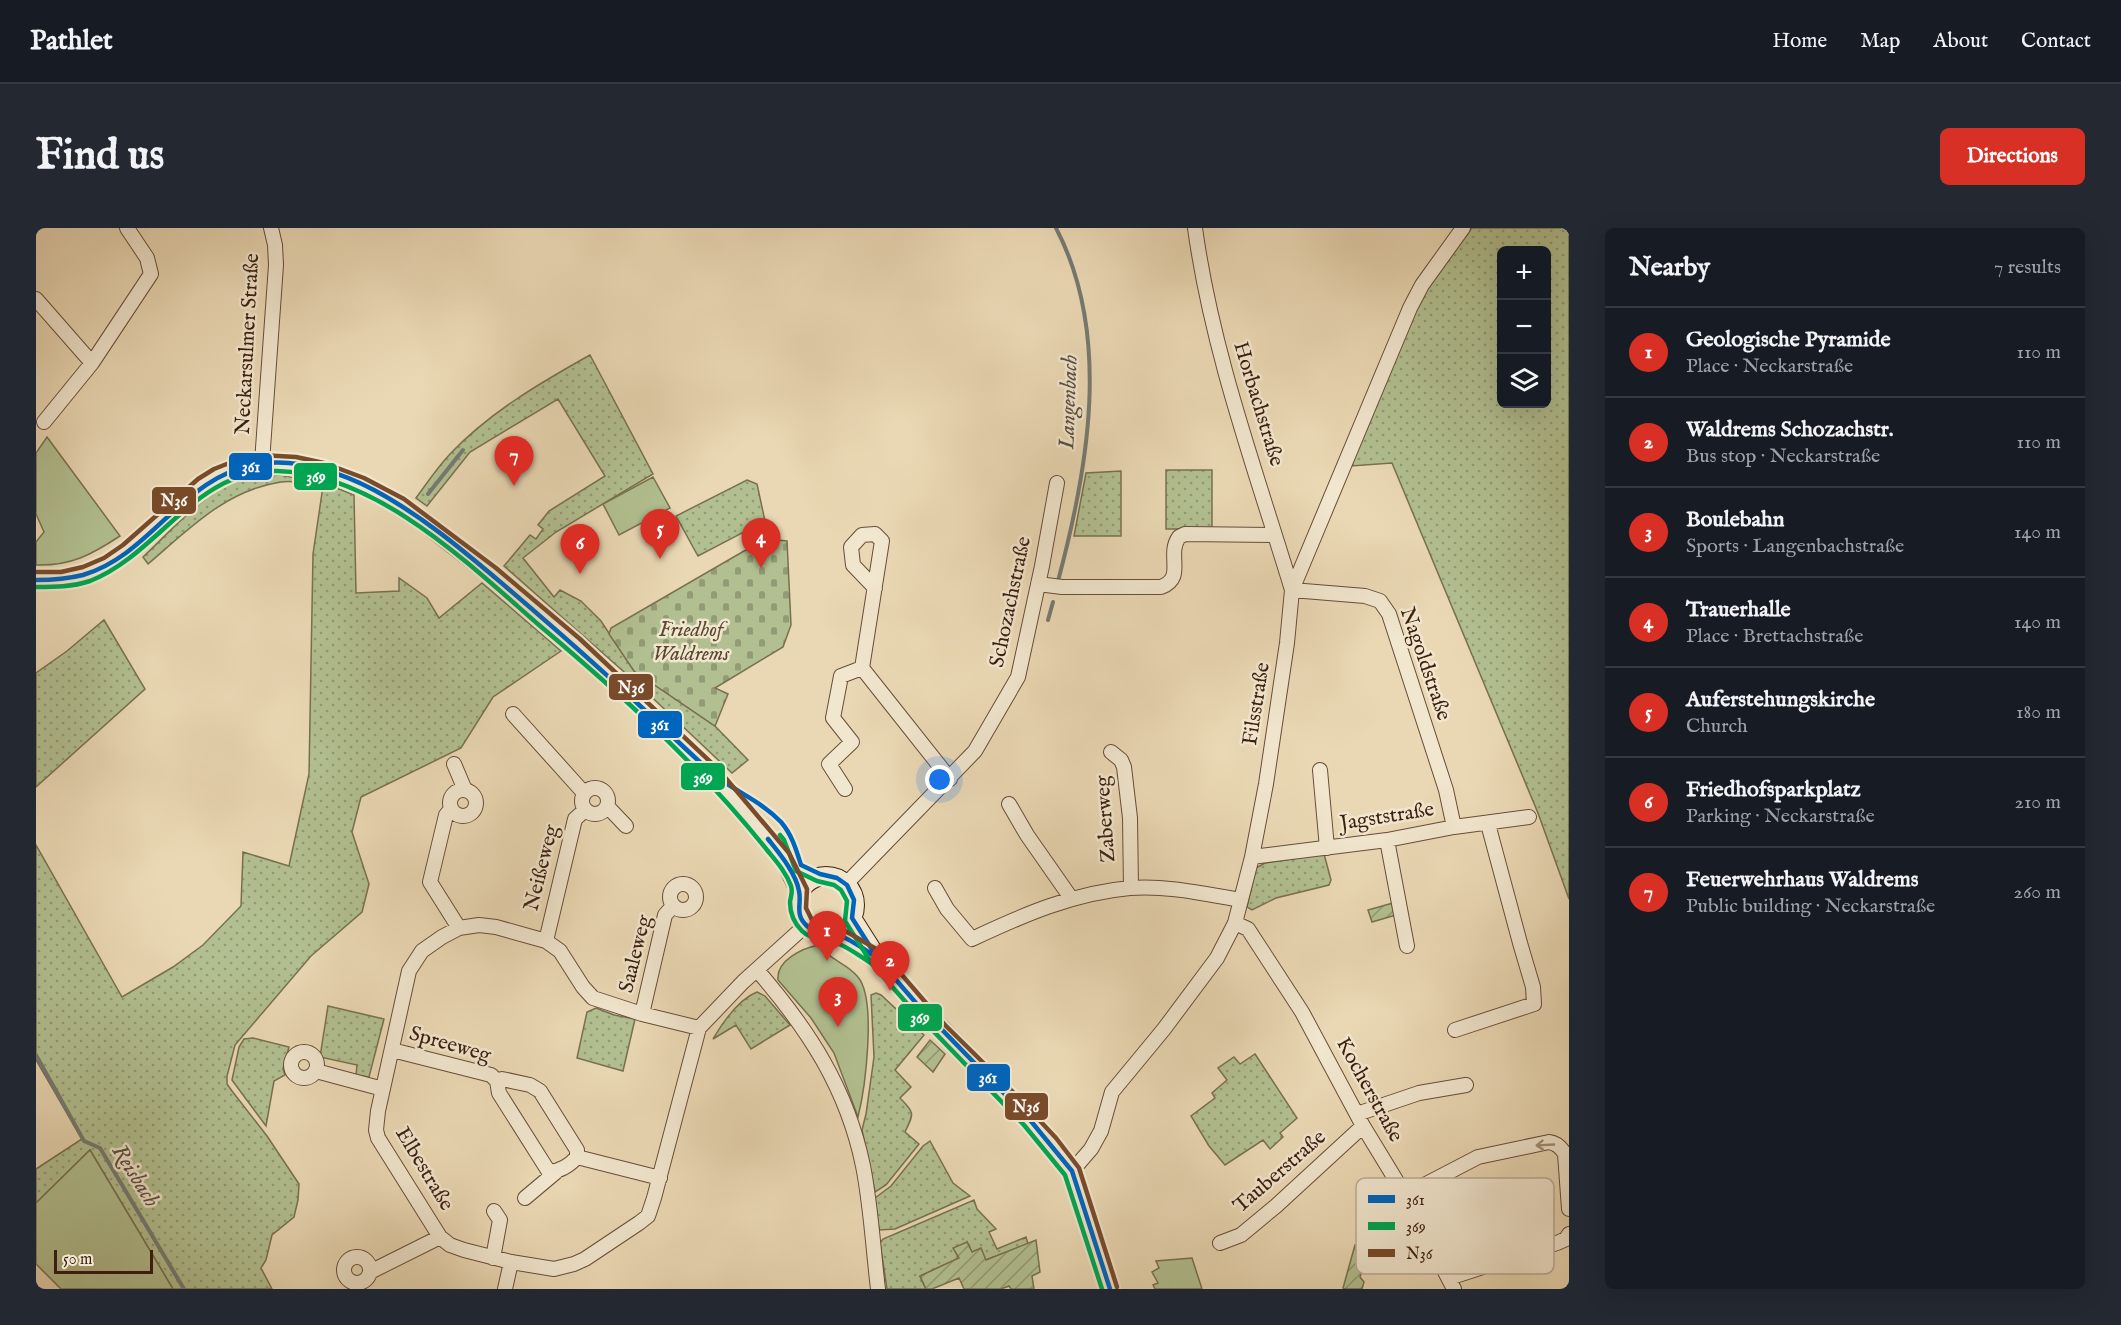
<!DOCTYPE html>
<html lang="en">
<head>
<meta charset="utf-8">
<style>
  :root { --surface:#171b24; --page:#242831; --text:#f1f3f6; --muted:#9ea1a6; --line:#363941; --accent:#d93025 }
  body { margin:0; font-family:"IM FELL English",serif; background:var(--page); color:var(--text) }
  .controls { position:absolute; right:18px; top:18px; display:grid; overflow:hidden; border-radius:9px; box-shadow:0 6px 24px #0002 }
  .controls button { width:54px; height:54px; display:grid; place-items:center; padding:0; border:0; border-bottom:2px solid var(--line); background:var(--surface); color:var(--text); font:30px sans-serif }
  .scale { position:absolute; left:18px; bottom:15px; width:99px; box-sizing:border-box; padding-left:6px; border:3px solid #3d1f10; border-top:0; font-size:16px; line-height:21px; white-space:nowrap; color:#3d1f10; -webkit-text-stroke:4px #f1e6ce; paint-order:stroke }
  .you { position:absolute; left:904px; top:552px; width:21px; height:21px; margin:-15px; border:4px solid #fff; border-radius:50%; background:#1a73e8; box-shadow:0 0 0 9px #1a73e833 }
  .badge { display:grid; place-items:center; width:39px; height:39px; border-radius:50%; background:var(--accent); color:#fff; font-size:20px; font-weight:700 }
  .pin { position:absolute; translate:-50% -50px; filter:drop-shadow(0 2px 3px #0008) }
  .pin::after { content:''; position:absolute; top:32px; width:21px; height:18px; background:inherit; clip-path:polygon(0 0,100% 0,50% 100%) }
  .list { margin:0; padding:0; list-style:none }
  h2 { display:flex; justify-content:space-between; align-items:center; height:78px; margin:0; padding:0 24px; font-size:26px }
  h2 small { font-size:20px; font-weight:400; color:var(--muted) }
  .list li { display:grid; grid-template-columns:39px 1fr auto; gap:18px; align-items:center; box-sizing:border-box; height:90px; padding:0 24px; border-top:2px solid var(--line) }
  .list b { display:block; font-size:22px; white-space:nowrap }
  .list p { margin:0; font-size:20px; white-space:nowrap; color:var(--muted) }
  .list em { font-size:20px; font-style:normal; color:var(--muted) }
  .icon { flex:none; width:33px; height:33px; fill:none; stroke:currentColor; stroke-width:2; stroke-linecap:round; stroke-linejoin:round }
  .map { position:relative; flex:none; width:1533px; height:1061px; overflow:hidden; border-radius:9px }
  header { display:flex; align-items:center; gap:36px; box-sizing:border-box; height:84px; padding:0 30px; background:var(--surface); border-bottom:2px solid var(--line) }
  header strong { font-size:28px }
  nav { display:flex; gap:33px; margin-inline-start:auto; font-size:21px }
  .intro { display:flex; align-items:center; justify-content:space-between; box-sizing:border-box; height:144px; padding:0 36px }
  h1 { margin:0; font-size:42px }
  .button { padding:15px 27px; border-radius:9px; background:var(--accent); color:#fff; font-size:21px; font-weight:700 }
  main { display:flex; gap:36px; padding:0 36px }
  aside { flex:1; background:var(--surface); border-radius:9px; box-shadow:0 6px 24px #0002 }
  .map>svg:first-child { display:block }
  .grass { fill:url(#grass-dots); stroke:#787050; stroke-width:1.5; fill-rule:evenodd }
  .cemetery { fill:url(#cemetery-stones); stroke:#787050; stroke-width:1.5 }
  .park { fill:#b2c091; stroke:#787050; stroke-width:1.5 }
  .garden { fill:url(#garden-furrows); stroke:#787050; stroke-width:1.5 }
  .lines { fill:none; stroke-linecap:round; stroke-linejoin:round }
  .stream { stroke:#757b73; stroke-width:4 }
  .street-casing { stroke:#684d39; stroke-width:16 }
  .secondary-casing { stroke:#3d1f10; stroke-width:20 }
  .street { stroke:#f1e6ce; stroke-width:14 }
  .secondary { stroke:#f1e6ce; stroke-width:18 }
  .bus-1-casing { stroke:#f1e6ce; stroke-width:9 }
  .bus-2-casing { stroke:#f1e6ce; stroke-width:9 }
  .bus-3-casing { stroke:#f1e6ce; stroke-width:9 }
  .bus-1 { stroke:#0065bd; stroke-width:4.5 }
  .bus-2 { stroke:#00a651; stroke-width:4.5 }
  .bus-3 { stroke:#7a4b2a; stroke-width:4.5 }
  .oneway { stroke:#a08c78 }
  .labels { text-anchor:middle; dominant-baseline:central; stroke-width:5; stroke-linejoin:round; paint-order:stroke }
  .street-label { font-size:21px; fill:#3d1f10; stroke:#f1e6ce }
  .park-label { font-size:21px; font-style:italic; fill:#5a4730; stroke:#f1e6ce }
  .water-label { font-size:22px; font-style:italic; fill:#594d42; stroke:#f1e6ce }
  .key { fill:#f1e6ce; stroke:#bbaa95; stroke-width:1.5 }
  .key-label { font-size:16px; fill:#3d1f10 }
  .line-badge { stroke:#f1e6ce; stroke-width:2 }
  .badge-label { font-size:16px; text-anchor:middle; font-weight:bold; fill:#fff }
</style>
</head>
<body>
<header>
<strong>Pathlet</strong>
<nav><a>Home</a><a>Map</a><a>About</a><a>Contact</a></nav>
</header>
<div class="intro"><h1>Find us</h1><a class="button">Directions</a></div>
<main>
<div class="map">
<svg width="1533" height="1061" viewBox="0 0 1533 1061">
  <defs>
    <pattern id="grass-dots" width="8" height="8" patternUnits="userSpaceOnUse" patternTransform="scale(1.5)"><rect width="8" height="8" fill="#b2c091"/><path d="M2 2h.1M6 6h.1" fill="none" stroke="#929b75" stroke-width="1.8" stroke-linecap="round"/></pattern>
    <pattern id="cemetery-stones" width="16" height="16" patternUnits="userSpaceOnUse" patternTransform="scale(1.5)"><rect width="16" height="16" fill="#b2c091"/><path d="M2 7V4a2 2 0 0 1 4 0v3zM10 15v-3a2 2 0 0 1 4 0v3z" fill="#929b75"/></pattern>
    <pattern id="garden-furrows" width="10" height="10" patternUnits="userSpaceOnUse" patternTransform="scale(1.5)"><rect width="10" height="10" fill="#b2c091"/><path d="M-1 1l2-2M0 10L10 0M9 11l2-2" fill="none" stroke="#929b75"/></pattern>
  </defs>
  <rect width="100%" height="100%" fill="#ead8b4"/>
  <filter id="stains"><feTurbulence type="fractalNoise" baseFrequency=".00333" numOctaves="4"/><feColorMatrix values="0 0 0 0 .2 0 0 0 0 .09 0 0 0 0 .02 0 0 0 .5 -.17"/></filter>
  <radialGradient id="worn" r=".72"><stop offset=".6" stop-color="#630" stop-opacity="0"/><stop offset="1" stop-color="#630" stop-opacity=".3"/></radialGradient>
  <!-- grass -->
  <path class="grass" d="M1436,0H1533V671L1502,585L1356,235L1315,238L1389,60ZM1466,22H1510V176H1466Z
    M554,127L617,246L520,304L487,330L518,369L524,362L545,373L565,393L598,443L679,498L712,532L696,545L604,458L468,338L494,307L500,311L507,301L502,297L513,283L569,248L522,171L434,224L391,278L380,270C391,255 401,240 414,226C454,184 504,155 554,127Z
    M1130,242H1176V301H1130Z
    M1085,243V308H1038L1050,245Z
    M244,247L288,255L318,267L320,365L363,363V350L391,370L403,390L446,355L525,423L457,469L425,520L325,569L316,604L333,656L326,684L275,728L199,817L191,848V856L196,863L231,908L263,956L262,972L258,989L236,1007L230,1032L225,1040L236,1061H137L54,922L0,975V941L46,911L0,832V617L86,769L137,739L167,717L205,678L207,624L253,638L273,546L277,326L287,258C274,256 258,252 245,254C190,262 153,301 112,336L107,329C134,304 167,265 202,252C216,248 230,248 244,247Z
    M711,252L721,256L729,293L662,328L640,288Z
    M68,392L109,461L0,559V445L31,423Z
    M1288,626L1295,652L1293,657L1240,670L1216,682L1211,679L1220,640L1229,635Z
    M721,764L729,768L754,797L715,821L700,797L677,811C687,794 703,771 721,764Z
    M840,765L845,767L888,807L859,842L875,859L864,870C879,885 878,885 869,904L883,916L850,957L839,964L826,902L830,886L838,829L835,767Z
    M292,778L348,791L333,849L320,847L321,837L284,829Z
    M560,780L578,787L599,791L587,843L541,830L551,784Z
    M217,810L253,819L247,841L249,847L238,853L230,898L196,852L203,819L208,811Z
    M1219,826L1261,890L1244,905L1247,909L1234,921L1227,912L1189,937L1173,918L1155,888L1179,870L1176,865L1191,852L1182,840L1198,829L1204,836Z
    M894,913L917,955L934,968L859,1001L843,1002L839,970L855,958L887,918Z
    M938,972L941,981L960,1001L953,1004L961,1021L990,1009L992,1016L950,1032L936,1024L931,1014L923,1030L884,1048L890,1061H851L844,1015L847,1011Z"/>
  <!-- cemetery -->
  <path class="cemetery" d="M742,312L751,313L755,397L747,419L679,460L692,466L679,498L598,443L573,406L575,400L708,323L732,313Z"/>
  <!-- park -->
  <path class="park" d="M11,209L84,308C55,327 35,338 0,337V314L8,304L0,286V225Z
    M617,249L634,280L583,307L567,276Z
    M783,717C793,732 811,735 822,749C841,772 829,861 822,889L798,825L775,790L742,752C740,732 767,720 783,717Z
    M54,922L137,1061H25L0,1036V975Z
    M1156,1030L1166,1061H1119L1117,1057L1122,1055L1116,1044L1123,1040L1120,1033Z"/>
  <!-- garden -->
  <path class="garden" d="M1357,675L1360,687L1336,694L1332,682Z
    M894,812L909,826L897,844L881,829Z
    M1000,1012L1004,1044L996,1048L998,1061H975L973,1058L965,1061H928L923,1050L896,1061H890L884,1048L923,1030L917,1020L931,1014L936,1024L945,1020L950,1032Z
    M1319,1017L1332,1027L1324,1049L1328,1054L1326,1061H1309L1307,1060Z"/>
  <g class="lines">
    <!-- stream -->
    <path class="stream" d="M1020,0C1076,107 1052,241 1022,353
      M392,266L427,222
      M1012,392L1017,374
      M0,827L48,913L64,920L148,1061"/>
    <defs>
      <path id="street" d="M1159,0C1176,124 1220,243 1256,362
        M0,71L56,135L115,46L111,30L91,0
        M8,194L56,135
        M226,234L240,37L239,17L235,0
        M1002,356L1026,359H1125C1150,350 1130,327 1143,309L1149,306L1239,307
        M839,360L817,337L815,319L826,307L839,306L846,313L826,440L914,551
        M1256,362L1329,368L1344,373L1353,386L1410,562L1418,599
        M477,486L548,565
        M1075,524L1085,532L1088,539L1094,590L1095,660
        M418,536L429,562
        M1284,542L1291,620
        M546 573a13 13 0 1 1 26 0a13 13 0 1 1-26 0Z
        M809,561L793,536L816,514L797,490L805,448L826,440
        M414 575a13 13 0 1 1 26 0a13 13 0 1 1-26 0Z
        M973,576L991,607L1035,670
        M571,578L590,598
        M415,581L410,587L394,654L423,700
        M1351,612L1371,718
        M1216,629L1351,612L1418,599L1493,589
        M634 669a13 13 0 1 1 26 0a13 13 0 1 1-26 0Z
        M810,656L939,523L982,449L1006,338L1021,255
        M899,660L911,681L936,711C987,687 1037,665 1094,660C1130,657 1169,666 1205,672
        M1199,695L1212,701L1266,784L1327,898L1369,967L1418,1061
        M510,713L539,591L549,582
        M721,742C772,801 811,860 827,938C835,978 837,1020 842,1061
        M606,786L629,687L637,678
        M663,800L606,786L557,770L547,759L524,723L510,713L460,699L443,697L423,700L406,709L386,723L373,743L342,883L340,902L342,910L404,1009L414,1017L428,1022L475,1034L518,1041L538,1036L549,1031L603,995L612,988L618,970L663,800L707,754L770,697
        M1419,802L1498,776L1497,759L1484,715L1452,596
        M356,822L455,847L461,853L463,865L513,944C524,943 534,937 541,929
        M255 837a13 13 0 1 1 26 0a13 13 0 1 1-26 0Z
        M280,843L347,861
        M461,853L466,851L494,857L504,863L541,922V929L624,950
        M1321,886L1383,865L1430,857
        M1036,943L1055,921L1065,903L1076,864L1128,801L1181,730L1199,695L1216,629L1230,556L1251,415L1256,362L1374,80L1386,57L1427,0
        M1369,967L1442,929L1513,914C1520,915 1525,919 1529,926L1533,981
        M489,970L520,944
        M1184,1015L1205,1007L1240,978L1327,898
        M308 1042a13 13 0 1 1 26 0a13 13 0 1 1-26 0Z
        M457,1030L464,992L458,983
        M334,1044L404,1009
        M1413,1050L1521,1015L1530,1011L1533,1006
        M469,1061L475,1034"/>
      <path id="secondary" d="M0,352C73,360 115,298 167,257L182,247L203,239L226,234L259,236L285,242L325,257L364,277L386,292L455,346L539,417L677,546L747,629L764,664
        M761 677a29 29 0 1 1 58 0a29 29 0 1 1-58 0Z
        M816,690L842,731L880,775L994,892L1036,943L1074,1061
        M798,705L841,730"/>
    </defs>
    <!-- street casing -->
    <use href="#street" class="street-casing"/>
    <!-- secondary casing -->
    <use href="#secondary" class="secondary-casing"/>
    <!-- street -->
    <use href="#street" class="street"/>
    <!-- secondary -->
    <use href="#secondary" class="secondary"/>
    <defs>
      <path id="bus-1" d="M0,352C16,352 31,351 47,347C116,327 148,246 223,236C262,230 303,244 338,262C383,286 423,319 462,352C509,392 556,433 601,475C626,498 650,522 675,544C697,563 724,572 745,594C756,607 760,621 765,637L784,646L801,650L811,657L818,672L816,690L842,731L880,775L994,892L1036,943L1074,1061
        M732,611C743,625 760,645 763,663C766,676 758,686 771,698C781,707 790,702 801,706C817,713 836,725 848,737"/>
      <path id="bus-2" d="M0,359C18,359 36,359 54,353C123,326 160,241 241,243C340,245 433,336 503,397C585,466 664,538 731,622C740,633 750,644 755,658C757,664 755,667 754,674C754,685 758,695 766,703C776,713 789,710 801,715C814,720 826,730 838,737
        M744,607L748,612L760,643L781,653L798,657L805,662L811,673L809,693L836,736L875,780L988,897L1029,947L1066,1061"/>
      <path id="bus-3" d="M0,344H25L47,339L68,330L87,317L162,251L178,241L201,232L224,227L260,229L288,235L328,250L368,271L460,340L544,411L682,541L753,625L771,661L770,680L776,692L787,698H801L847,725L909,797L977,864L1020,910L1043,940L1081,1059"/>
    </defs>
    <!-- bus-1 casing -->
    <use href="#bus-1" class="bus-1-casing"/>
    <!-- bus-2 casing -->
    <use href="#bus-2" class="bus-2-casing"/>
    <!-- bus-3 casing -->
    <use href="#bus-3" class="bus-3-casing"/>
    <!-- bus-1 -->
    <use href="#bus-1" class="bus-1"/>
    <!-- bus-2 -->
    <use href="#bus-2" class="bus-2"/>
    <!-- bus-3 -->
    <use href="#bus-3" class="bus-3"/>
  </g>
  <!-- one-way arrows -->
  <defs><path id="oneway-shaft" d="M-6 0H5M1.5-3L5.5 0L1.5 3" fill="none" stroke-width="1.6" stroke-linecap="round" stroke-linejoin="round" transform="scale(1.5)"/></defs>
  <use class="oneway" href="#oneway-shaft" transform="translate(1509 917) rotate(177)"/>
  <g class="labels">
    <!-- street labels -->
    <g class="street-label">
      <text transform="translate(212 116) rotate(-87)">Neckarsulmer Straße</text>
      <text transform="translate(1222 176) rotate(73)">Horbachstraße</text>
      <text transform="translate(975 374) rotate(-78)">Schozachstraße</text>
      <text transform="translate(1389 436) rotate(71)">Nagoldstraße</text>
      <text transform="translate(1221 476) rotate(-81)">Filsstraße</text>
      <text transform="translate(1351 589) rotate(-9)">Jagststraße</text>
      <text transform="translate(1070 591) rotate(-94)">Zaberweg</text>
      <text transform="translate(506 640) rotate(-76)">Neißeweg</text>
      <text transform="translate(600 726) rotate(-76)">Saaleweg</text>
      <text transform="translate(414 817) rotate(16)">Spreeweg</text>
      <text transform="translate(1333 862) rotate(61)">Kocherstraße</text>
      <text transform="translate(388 941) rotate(59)">Elbestraße</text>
      <text transform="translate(1244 944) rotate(-41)">Tauberstraße</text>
    </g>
    <!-- park labels -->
    <g class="park-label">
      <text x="655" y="402">Friedhof<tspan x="655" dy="24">Waldrems</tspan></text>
    </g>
    <!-- water labels -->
    <g class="water-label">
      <text transform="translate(1033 174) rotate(-88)">Langenbach</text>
      <text transform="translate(99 948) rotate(58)">Reisbach</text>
    </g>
  </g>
  <!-- legend -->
  <rect x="1320" y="950" width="198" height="96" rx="9" class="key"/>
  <rect x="1332" y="967" width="27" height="8" fill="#0065bd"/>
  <rect x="1332" y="994" width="27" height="8" fill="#00a651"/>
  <rect x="1332" y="1021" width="27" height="8" fill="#7a4b2a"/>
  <g class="key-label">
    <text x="1370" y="977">361</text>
    <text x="1370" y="1004">369</text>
    <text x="1370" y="1031">N36</text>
  </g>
  <g class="line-badge">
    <rect x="192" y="224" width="45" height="29" rx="6" fill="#0065bd"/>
    <rect x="257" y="234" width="45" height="29" rx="6" fill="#00a651"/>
    <rect x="115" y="258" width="46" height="29" rx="6" fill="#7a4b2a"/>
    <rect x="572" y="445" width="46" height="28" rx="6" fill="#7a4b2a"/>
    <rect x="601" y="482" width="46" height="29" rx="6" fill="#0065bd"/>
    <rect x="644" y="534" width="46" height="29" rx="6" fill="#00a651"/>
    <rect x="861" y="775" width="46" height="29" rx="6" fill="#00a651"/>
    <rect x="930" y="835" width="45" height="29" rx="6" fill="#0065bd"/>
    <rect x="968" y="864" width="45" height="29" rx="6" fill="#7a4b2a"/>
  </g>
  <g class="badge-label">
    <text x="215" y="244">361</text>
    <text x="280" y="254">369</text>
    <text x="138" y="278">N36</text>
    <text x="595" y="465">N36</text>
    <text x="624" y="502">361</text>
    <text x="667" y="555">369</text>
    <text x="884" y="795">369</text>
    <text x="952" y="855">361</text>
    <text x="990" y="884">N36</text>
  </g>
  <rect width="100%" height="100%" filter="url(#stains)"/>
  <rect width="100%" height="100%" fill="url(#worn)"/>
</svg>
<div class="controls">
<button>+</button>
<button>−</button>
<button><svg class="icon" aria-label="layers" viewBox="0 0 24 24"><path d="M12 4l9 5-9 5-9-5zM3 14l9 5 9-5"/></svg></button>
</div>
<div class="scale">50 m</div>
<div class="you"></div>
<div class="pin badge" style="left:791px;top:733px">1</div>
<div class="pin badge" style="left:854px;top:763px">2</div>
<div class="pin badge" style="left:802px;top:799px">3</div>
<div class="pin badge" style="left:725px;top:340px">4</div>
<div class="pin badge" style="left:624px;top:331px">5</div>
<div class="pin badge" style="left:544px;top:346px">6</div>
<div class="pin badge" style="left:478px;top:258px">7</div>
</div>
<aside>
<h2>Nearby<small>7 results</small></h2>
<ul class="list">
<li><span class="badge">1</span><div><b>Geologische Pyramide</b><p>Place · Neckarstraße</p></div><em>110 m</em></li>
<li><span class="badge">2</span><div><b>Waldrems Schozachstr.</b><p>Bus stop · Neckarstraße</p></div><em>110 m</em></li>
<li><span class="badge">3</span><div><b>Boulebahn</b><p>Sports · Langenbachstraße</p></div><em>140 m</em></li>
<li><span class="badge">4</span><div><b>Trauerhalle</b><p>Place · Brettachstraße</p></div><em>140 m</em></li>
<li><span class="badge">5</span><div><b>Auferstehungskirche</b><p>Church</p></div><em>180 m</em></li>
<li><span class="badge">6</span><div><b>Friedhofsparkplatz</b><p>Parking · Neckarstraße</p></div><em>210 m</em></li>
<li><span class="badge">7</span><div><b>Feuerwehrhaus Waldrems</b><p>Public building · Neckarstraße</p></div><em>260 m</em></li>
</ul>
</aside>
</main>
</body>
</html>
